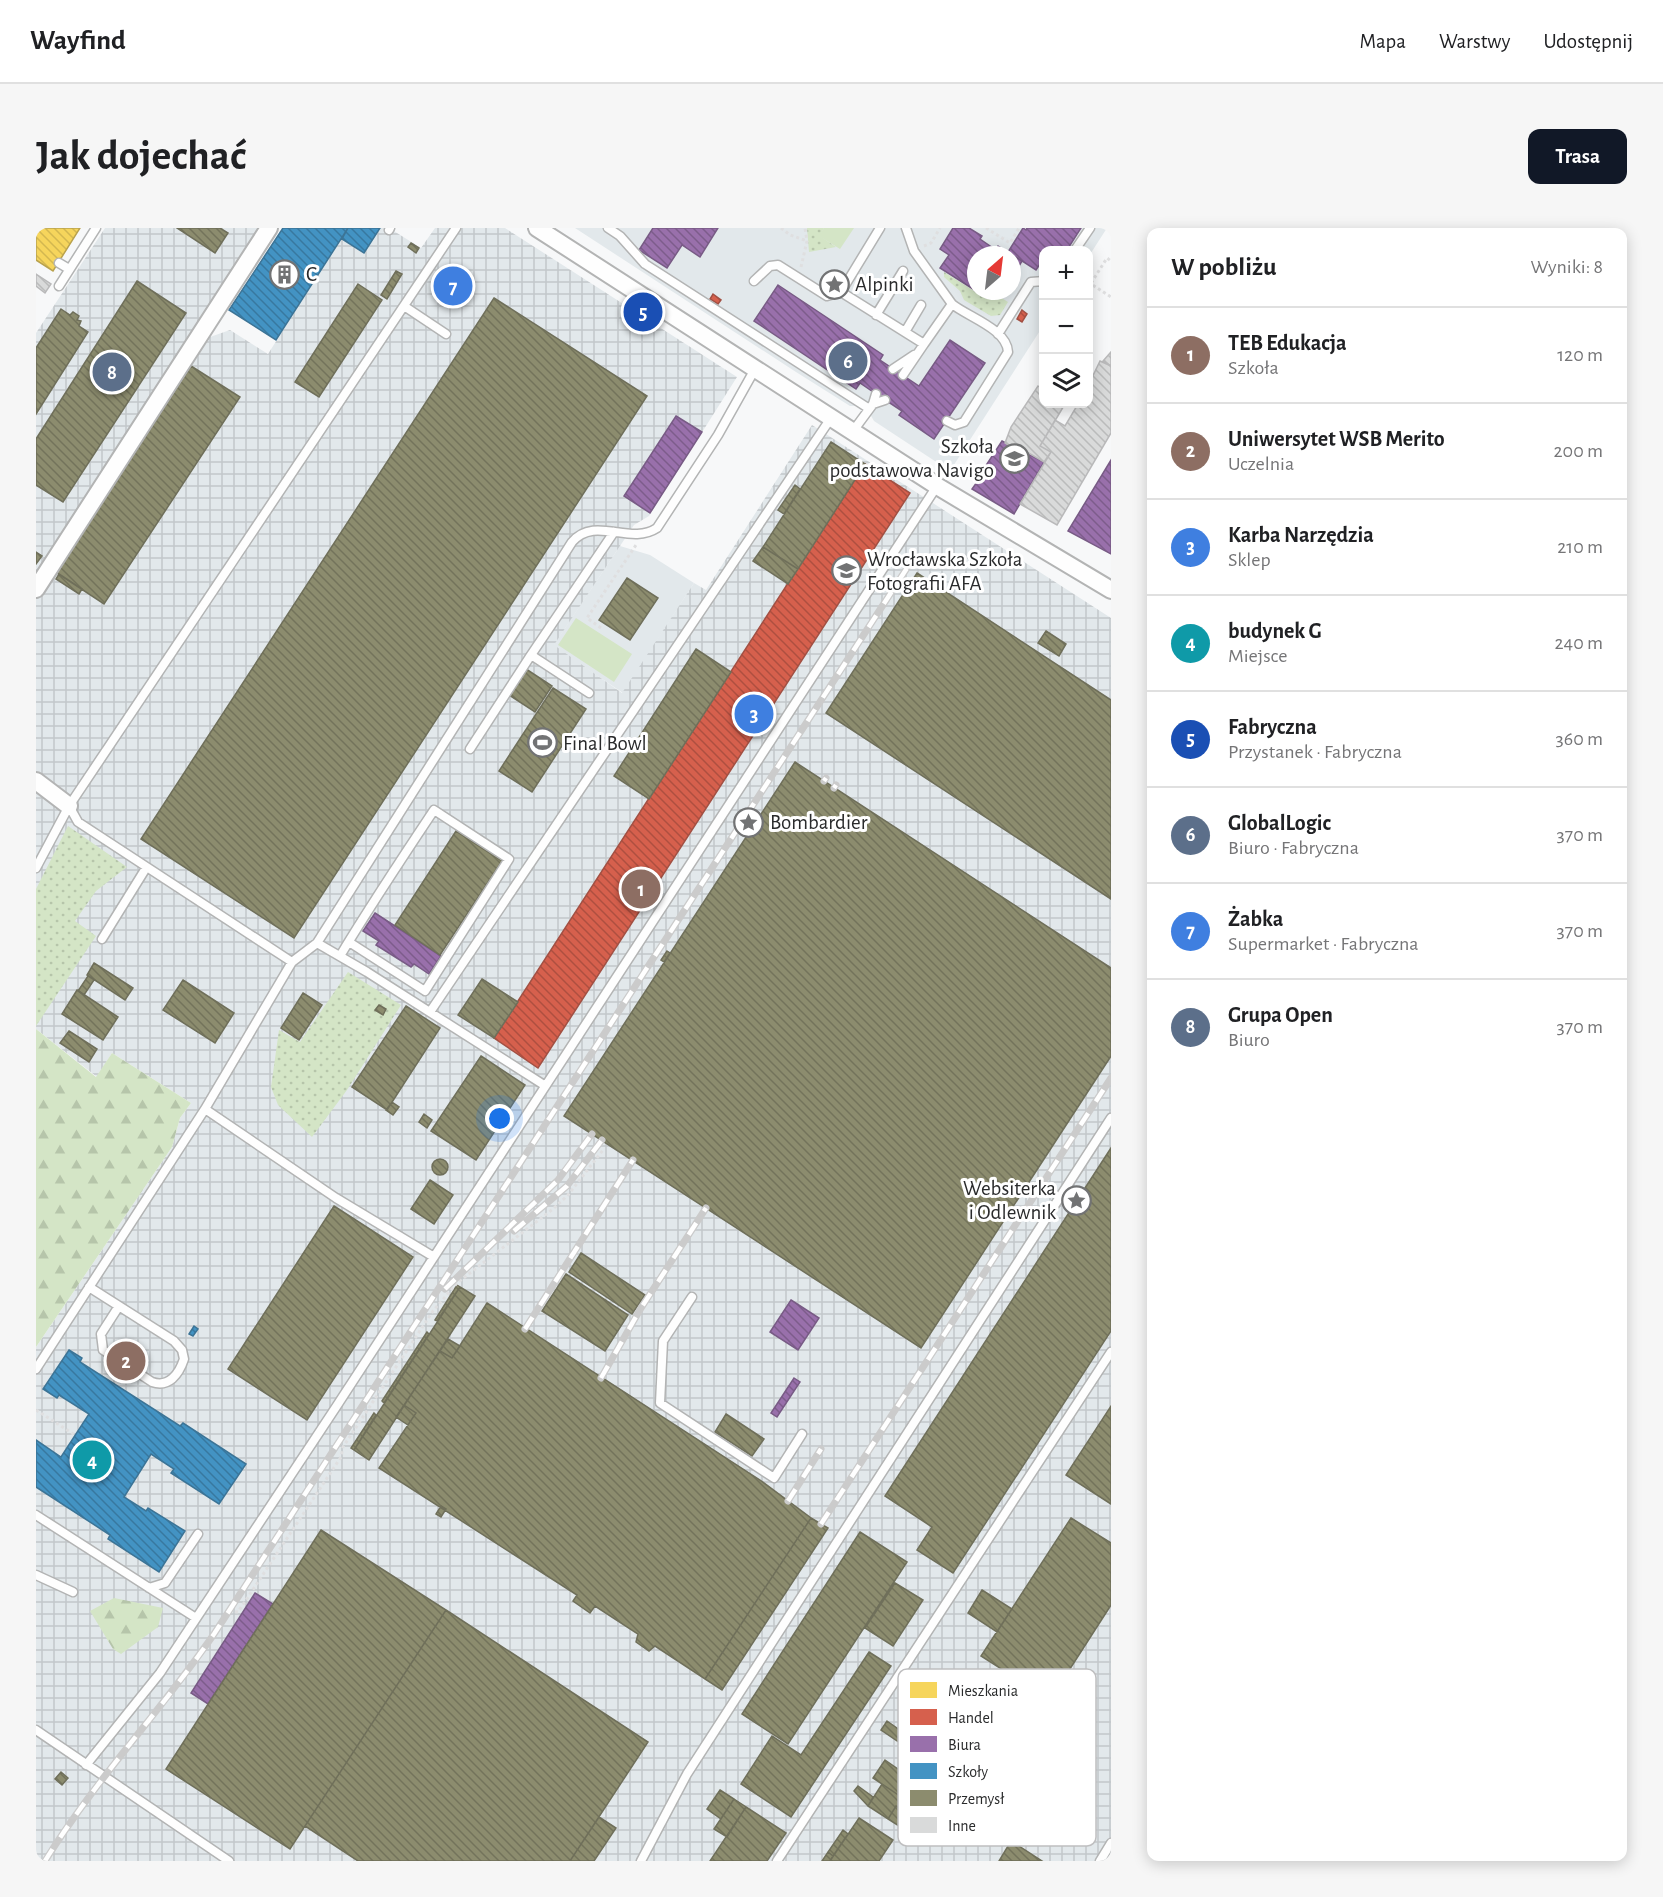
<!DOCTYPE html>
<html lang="pl">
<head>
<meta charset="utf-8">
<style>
  :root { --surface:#fff; --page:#f6f6f6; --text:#202124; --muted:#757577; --line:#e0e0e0; --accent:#111827 }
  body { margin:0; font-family:"Alegreya Sans",sans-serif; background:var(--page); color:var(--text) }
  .controls { position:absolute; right:18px; top:18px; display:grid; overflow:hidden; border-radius:12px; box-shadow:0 3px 15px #0003 }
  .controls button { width:54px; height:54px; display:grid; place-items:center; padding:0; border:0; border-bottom:2px solid var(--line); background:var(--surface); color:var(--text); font:30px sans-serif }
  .compass { position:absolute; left:931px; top:18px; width:54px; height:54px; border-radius:50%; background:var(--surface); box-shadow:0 3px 15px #0003; rotate:28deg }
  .you { position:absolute; left:464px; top:891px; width:21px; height:21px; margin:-15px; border:4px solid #fff; border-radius:50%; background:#1a73e8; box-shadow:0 0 0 9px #1a73e833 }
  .badge { display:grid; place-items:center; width:39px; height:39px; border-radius:50%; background:var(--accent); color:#fff; font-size:20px; font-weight:700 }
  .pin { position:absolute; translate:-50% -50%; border:3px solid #fff; box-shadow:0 2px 6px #0006 }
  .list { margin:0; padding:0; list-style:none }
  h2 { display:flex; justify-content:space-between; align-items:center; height:78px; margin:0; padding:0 24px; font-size:26px }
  h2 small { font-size:20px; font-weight:400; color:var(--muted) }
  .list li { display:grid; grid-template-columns:39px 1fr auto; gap:18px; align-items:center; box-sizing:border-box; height:96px; padding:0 24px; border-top:2px solid var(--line) }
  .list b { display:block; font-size:22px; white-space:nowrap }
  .list p { margin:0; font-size:20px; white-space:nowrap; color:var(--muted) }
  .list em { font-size:20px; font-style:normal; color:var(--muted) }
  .icon { flex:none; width:33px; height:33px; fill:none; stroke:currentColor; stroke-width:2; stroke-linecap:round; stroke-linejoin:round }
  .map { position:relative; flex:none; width:1075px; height:1633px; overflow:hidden; border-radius:12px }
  header { display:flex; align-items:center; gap:36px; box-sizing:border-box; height:84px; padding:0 30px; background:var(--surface); border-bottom:2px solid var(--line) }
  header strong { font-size:28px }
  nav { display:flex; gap:33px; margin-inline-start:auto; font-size:21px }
  .intro { display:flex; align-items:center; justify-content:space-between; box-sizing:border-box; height:144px; padding:0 36px }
  h1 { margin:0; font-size:42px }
  .button { padding:15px 27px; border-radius:12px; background:var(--accent); color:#fff; font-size:21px; font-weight:700 }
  main { display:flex; gap:36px; padding:0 36px }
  aside { flex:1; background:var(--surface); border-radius:12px; box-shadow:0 3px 15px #0003 }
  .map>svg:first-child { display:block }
  .built { fill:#e2e8eb; fill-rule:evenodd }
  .industrial { fill:url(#industrial-grid) }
  .grass { fill:url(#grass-dots) }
  .forest { fill:url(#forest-firs) }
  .park { fill:#d4e5c6 }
  .homes { fill:url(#homes-back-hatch); stroke:#b9a24e; stroke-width:1.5 }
  .shops { fill:url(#shops-back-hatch); stroke:#a25043; stroke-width:1.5 }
  .offices { fill:url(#offices-back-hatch); stroke:#785b85; stroke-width:1.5 }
  .schools { fill:url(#schools-back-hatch); stroke:#3c7496; stroke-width:1.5 }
  .industry { fill:url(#industry-back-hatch); stroke:#6f6f5a; stroke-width:1.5 }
  .building { fill:url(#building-back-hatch); stroke:#b9b9ba; stroke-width:1.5 }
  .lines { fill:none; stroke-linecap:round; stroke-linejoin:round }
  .service-casing { stroke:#b3b4b4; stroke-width:11 }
  .minor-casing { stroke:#b3b4b4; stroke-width:20 }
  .path { stroke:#dfdfe0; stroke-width:3; stroke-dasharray:3 3; stroke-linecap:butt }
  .service { stroke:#fefefe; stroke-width:8 }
  .minor { stroke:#fefefe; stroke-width:16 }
  .rail-casing { stroke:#cbcbcb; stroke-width:7 }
  .rail { stroke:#fff; stroke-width:4.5; stroke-dasharray:14; stroke-linecap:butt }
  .labels { text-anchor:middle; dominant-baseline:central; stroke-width:6; stroke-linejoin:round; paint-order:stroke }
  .poi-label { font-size:21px; fill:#2a2b2c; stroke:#fff; text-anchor:start }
  .key { fill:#fff; stroke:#bfbfc0; stroke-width:1.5 }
  .key-label { font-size:16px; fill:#2a2b2c }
</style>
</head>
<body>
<header>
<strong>Wayfind</strong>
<nav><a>Mapa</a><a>Warstwy</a><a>Udostępnij</a></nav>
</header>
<div class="intro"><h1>Jak dojechać</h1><a class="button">Trasa</a></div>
<main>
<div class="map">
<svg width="1075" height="1633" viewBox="0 0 1075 1633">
  <defs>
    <pattern id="industrial-grid" width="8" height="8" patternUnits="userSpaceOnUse" patternTransform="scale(1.5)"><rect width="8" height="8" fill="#e2e8eb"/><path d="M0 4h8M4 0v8" fill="none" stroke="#c2c7ca"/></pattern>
    <pattern id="grass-dots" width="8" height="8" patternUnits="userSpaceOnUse" patternTransform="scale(1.5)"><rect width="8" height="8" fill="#d4e5c6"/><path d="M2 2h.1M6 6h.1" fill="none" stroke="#b6c5aa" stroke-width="1.8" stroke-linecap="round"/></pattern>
    <pattern id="forest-firs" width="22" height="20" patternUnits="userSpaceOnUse" patternTransform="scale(1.5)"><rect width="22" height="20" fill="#d4e5c6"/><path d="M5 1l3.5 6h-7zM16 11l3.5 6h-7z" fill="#b6c5aa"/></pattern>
    <pattern id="homes-back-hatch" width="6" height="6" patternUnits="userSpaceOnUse" patternTransform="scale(1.5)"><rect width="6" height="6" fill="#f6d55c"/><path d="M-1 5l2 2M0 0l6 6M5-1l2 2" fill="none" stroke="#d3b750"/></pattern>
    <pattern id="shops-back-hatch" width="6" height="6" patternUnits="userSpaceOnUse" patternTransform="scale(1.5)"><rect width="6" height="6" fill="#d6604d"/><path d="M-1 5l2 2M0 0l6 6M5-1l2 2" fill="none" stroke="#ae4f40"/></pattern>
    <pattern id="offices-back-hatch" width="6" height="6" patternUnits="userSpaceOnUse" patternTransform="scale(1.5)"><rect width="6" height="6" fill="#9970ab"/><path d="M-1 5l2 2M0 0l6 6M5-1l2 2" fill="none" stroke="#7d5c8b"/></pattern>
    <pattern id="schools-back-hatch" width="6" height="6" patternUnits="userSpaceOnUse" patternTransform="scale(1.5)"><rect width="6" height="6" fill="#4393c3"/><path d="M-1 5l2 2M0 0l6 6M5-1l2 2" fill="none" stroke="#38789f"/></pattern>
    <pattern id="industry-back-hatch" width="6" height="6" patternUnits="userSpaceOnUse" patternTransform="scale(1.5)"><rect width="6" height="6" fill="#8c8c6e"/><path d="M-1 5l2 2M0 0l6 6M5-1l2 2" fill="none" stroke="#73735b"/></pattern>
    <pattern id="building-back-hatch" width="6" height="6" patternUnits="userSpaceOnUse" patternTransform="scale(1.5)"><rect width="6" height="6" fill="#d9dada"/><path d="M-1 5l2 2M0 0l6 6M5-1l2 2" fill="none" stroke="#babbbb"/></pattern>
  </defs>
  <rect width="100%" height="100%" fill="#f7f8f9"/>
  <!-- built -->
  <path class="built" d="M539,0H1071L1053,28L1052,22H1008L1007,98L914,243L838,193L834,186L822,178H814L760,144ZM940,27H976V63H940Z
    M584,318L614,327L658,355L587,465L517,418Z"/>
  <!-- industrial -->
  <path class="industrial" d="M69,0H222L27,310L38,318L174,109L194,102L232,126L312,0H353L385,20L399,0H469L701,149L613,288L598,297L518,417L586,465L658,355L670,362L776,197L1075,390V1633H0V1119L136,919L144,890L155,875L76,825L61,849L0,801V105Z"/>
  <!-- grass -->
  <path class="grass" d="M771,0H788L784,8L800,19L773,24Z
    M908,44L951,71L956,63H968L964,69L972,74L964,87L955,88L928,72L924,63L908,49Z
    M32,598L91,639L60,663L39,693L60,708L0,798V661Z
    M312,744L365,777L311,862L276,909L242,877L235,859L243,802L264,814Z"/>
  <!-- forest -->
  <path class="forest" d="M0,801L60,849L76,825L155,875L144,890L136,919L0,1119Z
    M78,1370L127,1380L122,1399L85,1426L77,1421L54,1383Z"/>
  <!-- park -->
  <path class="park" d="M788,0H818L804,21L783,8Z
    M540,390L596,426L578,454L522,417Z"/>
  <!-- homes -->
  <path class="homes" d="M0,0H44L17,43L0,32Z"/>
  <!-- shops -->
  <path class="shops" d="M422,46L438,57L425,78L408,67Z
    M677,66L685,72L682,76L674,71Z
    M986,82L991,86L986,94L981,91Z
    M829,236L874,265L502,840L458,810Z"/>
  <!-- offices -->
  <path class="offices" d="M617,0H682L664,29L646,17L631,40L603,22Z
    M917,0H933L946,8L944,11L960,22L962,18L986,33L976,50V27H940V63L904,40L913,27L904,21Z
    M987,0L990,2L991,0H1045L1031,22H1008V34L1006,33L1000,42L972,24Z
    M742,57L847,127L844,132L883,158L914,112L949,135L898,211L863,187L866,183L840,166L824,155L820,161L718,93Z
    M940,63H955L951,70Z
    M640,188L666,204L614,285L588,268Z
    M966,213L1008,234L978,286L936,261L949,243L947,242Z
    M1075,232V326L1032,303Z
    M339,685L405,728L393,746L378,736L375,739L340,717L343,713L327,703Z
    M755,1072L783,1090L762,1122L734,1104Z
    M758,1150L764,1154L741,1189L735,1185Z
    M219,1365L237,1376L172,1476L155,1465Z"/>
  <!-- schools -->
  <path class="schools" d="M247,0H312L240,112L193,82Z
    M312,0H344L328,25L306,11Z
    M158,1098L162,1101L157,1108L153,1106Z
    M33,1122L46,1130L44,1134L144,1198L147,1195L210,1236L183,1276L135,1245L138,1241L115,1226L88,1269L110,1283L112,1280L149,1303L123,1344L72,1311L74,1307L0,1259V1212L25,1229L53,1186L23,1167L21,1170L7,1161Z"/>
  <!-- industry -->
  <path class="industry" d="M141,0H184L192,5L179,25Z
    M375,15L383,20L380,25L372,19Z
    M360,43L366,46L351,71L345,67Z
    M101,53L150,85L27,274L0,257V211Z
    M322,56L346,72L283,169L259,154Z
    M458,70L611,168L258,710L105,611Z
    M25,81L34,87L37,84L43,88L41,92L45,93L43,98L52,104L0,186V120Z
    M155,138L204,169L68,376L21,345Z
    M795,214L829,236L762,341L727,319Z
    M759,257L764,261L748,286L742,282Z
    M727,319L762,341L752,356L717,333Z
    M0,324L6,328L0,336Z
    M881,345L1075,472V671L790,485Z
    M23,346L46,361L43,366L20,351Z
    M591,350L622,370L594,412L563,392Z
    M1010,403L1030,416L1023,428L1002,415Z
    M660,421L695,444L613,571L578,548Z
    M490,441L516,458L499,484L473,467Z
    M517,460L550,481L496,564L463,543Z
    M759,534L1075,740V828L885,1120L528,888Z
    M713,597L716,599L710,608L707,606Z
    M420,603L466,633L404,727L359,697Z
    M631,723L634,725L628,734L625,732Z
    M58,735L97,760L89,772L51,747Z
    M52,748L58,752L48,767L42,763Z
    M446,751L482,774L458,810L422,787Z
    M147,752L198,785L179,815L127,782Z
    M41,762L82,789L67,812L26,786Z
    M267,765L286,777L263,812L245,800Z
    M343,777L350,781L347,787L339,782Z
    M370,778L404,800L351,882L316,859Z
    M33,803L61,821L53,834L24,815Z
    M445,828L489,857L440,932L395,903Z
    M356,874L363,879L357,887L350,882Z
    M388,886L396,892L391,900L383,894Z
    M1075,920V1103L917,1345L881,1322L896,1299L849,1268Z
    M396 939a8 8 0 1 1 16 0a8 8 0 1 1-16 0Z
    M394,952L417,967L398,996L375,981Z
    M298,978L377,1029L271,1192L192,1141Z
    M545,1025L609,1067L596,1086L533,1044Z
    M530,1046L592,1087L569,1123L506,1083Z
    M421,1057L424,1059L401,1093L399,1092Z
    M424,1059L439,1068L333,1232L318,1222Z
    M451,1075L724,1252L775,1290L669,1451L619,1418L613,1423L600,1414L602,1406L559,1378L554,1385L537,1373L541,1367L343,1240L380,1185L368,1177L404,1123L416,1130Z
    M391,1104L393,1106L348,1175L346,1173Z
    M412,1111L424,1118L416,1130L404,1123Z
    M368,1177L380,1185L372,1197L360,1189Z
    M1075,1178V1276L1030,1247Z
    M338,1185L340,1187L318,1222L315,1220Z
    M690,1186L728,1211L716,1228L679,1204Z
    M405,1278L410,1281L405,1289L400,1286Z
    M775,1290L792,1300L686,1462L669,1451Z
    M1035,1290L1075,1315V1377L1014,1472L945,1428Z
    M285,1302L410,1382L254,1621L130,1541Z
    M824,1304L871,1334L752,1516L706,1486Z
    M859,1355L887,1372L857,1418L829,1400Z
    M946,1362L976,1381L961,1404L932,1385Z
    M410,1382L612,1514L534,1633H322L269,1598Z
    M833,1424L855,1438L755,1589L705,1556L736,1508L765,1527Z
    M851,1493L885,1517L879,1525L845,1502Z
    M849,1532L888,1559L876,1576L837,1550Z
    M25,1544L32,1550L26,1557L19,1551Z
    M846,1556L877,1577L871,1585L860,1578L852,1591L832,1578Z
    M822,1558L837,1569L832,1578L818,1563Z
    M684,1562L698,1571L685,1591L671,1581Z
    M698,1571L710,1579L691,1609L678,1601Z
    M860,1578L886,1595L882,1610L852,1591Z
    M710,1579L750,1605L731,1633H674Z
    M563,1589L580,1600L558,1633H534Z
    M823,1590L857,1612L843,1633H794Z
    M807,1602L812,1606L797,1628L792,1624Z
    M975,1613L1006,1633H963Z
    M792,1624L797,1628L794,1633H786Z"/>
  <!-- building -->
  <path class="building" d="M0,46L15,56L9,65L0,58Z
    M1075,124V138L1067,133Z
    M1064,133L1075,138V205L1021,297L984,276L1015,224L1004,218L1019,192L1029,198L1042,176H1052V158Z
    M1002,158L1008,162V176H1029L1004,218L1015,224L1008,234L979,217L977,220L969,215L975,199Z"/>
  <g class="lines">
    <defs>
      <path id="service" d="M572,0L584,8L609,36L832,180
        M353,2L354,0
        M1039,22L1054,0
        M23,35L33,41
        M718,53L734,38L742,37L791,68L805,64L844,0
        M23,58L60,0
        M805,64L888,116L916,76L878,23L870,0
        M368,78L410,106
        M840,87L867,43
        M869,104L885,77
        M962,106L995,54L1008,53
        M857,141L878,127
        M867,147L888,116
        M837,176L849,172
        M911,193L919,197L928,194L972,124C971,101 932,89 916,76
        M817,203L837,176L840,166
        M553,465L495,427L578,304
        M434,521L495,427
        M33,578L42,594L256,734L169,881L300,970L398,1029
        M0,640L33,578L420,0
        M66,711L110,640
        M281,715L331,744L508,857
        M304,728C334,678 366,630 398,582L473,631L389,763L313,714
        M256,734L281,715L288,704L536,314C559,287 594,318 621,300L682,207L719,141
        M394,784L795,190
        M53,1059L138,1113L146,1122L148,1131C143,1146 133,1160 116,1154L67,1122L65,1106L83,1078
        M656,1069L627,1113L624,1175L738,1250L766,1206
        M0,1141L169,881
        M0,1287L160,1390
        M0,1347L37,1364
        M113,1360L129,1355L162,1306
        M0,1502L193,1633
        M50,1537L124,1445L300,1179L901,258
        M605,1633L651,1546L1075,890
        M741,1633L1075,1124
        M1064,1633L1075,1615"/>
      <path id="minor" d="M501,0L901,258L1075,362
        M0,361L233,0
        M0,553L33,578"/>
    </defs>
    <!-- service casing -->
    <use href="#service" class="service-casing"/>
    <!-- minor casing -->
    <use href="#minor" class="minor-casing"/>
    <!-- path -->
    <path class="path" d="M745,0L754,7L771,13
      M950,0L974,15L983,0
      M888,18L895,15L904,0
      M765,39L771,13L769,0
      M1052,54L1075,69
      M1052,60L1071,30L1075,33
      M565,400L551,390L600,317
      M0,1182L39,1207
      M193,1383L202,1384L305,1229L307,1219L397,1083L421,1055L517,981L532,967L567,922"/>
    <!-- service -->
    <use href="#service" class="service"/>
    <!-- minor -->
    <use href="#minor" class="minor"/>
    <defs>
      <path id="rail" d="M788,553L790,550
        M798,560L800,557
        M478,1003L531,958L566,912
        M409,1061L522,952L556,906
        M489,1101L597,932
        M565,1150L605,1080L670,980
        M752,1273L785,1221
        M785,1296L1075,850
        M9,1633C59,1552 125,1483 178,1406L873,337"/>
    </defs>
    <!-- rail casing -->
    <use href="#rail" class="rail-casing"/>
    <!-- rail -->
    <use href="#rail" class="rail"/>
  </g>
  <!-- icons -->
  <defs>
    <symbol id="building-ring" viewBox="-11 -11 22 22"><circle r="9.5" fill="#fff" stroke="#727374" stroke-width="1.5"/><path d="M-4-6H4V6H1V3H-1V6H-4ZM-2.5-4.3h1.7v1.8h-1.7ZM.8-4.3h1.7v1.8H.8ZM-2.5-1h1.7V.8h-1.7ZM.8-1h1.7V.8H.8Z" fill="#727374"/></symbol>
    <symbol id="sight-ring" viewBox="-11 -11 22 22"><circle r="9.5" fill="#fff" stroke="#727374" stroke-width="1.5"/><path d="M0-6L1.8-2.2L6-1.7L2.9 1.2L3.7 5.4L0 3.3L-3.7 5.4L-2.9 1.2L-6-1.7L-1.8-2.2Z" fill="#727374"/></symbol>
    <symbol id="school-ring" viewBox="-11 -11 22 22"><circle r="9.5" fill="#fff" stroke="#727374" stroke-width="1.5"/><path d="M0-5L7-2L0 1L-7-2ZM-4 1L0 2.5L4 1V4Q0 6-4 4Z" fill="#727374"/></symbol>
    <symbol id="university-ring" viewBox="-11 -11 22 22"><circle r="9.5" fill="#fff" stroke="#727374" stroke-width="1.5"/><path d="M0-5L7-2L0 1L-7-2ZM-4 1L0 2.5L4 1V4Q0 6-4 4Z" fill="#727374"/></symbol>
    <symbol id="stadium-ring" viewBox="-11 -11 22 22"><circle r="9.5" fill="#fff" stroke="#727374" stroke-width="1.5"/><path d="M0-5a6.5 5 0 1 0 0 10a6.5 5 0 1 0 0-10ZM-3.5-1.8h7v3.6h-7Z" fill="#727374"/></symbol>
  </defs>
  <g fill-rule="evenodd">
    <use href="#building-ring" x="232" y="30" width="33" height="33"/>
    <use href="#sight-ring" x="782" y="40" width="33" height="33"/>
    <use href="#school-ring" x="962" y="214" width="33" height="33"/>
    <use href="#university-ring" x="794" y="326" width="33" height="33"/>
    <use href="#stadium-ring" x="490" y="498" width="33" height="33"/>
    <use href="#sight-ring" x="696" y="578" width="33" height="33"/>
    <use href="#sight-ring" x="1024" y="956" width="33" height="33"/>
  </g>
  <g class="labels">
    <!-- poi labels -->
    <g class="poi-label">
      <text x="270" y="46">C</text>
      <text x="819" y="56">Alpinki</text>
      <text x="958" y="218" text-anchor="end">Szkoła<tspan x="958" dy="24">podstawowa Navigo</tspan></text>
      <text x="831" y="331">Wrocławska Szkoła<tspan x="831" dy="24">Fotografii AFA</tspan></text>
      <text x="527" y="515">Final Bowl</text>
      <text x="734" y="594">Bombardier</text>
      <text x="1020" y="960" text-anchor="end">Websiterka<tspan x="1020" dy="24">i Odlewnik</tspan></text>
    </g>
  </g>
  <!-- legend -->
  <rect x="862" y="1441" width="198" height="177" rx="9" class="key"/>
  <rect x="874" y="1454" width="27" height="16" fill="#f6d55c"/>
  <rect x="874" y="1481" width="27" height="16" fill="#d6604d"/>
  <rect x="874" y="1508" width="27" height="16" fill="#9970ab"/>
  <rect x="874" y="1535" width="27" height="16" fill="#4393c3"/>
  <rect x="874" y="1562" width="27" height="16" fill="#8c8c6e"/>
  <rect x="874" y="1589" width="27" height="16" fill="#d9dada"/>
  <g class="key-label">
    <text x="912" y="1468">Mieszkania</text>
    <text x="912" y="1495">Handel</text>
    <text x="912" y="1522">Biura</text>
    <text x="912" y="1549">Szkoły</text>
    <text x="912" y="1576">Przemysł</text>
    <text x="912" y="1603">Inne</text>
  </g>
</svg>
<div class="controls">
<button>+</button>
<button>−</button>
<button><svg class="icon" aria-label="layers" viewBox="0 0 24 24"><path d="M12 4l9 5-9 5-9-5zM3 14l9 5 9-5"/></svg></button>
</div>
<svg class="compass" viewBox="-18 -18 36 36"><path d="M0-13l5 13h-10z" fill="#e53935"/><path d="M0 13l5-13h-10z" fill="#757577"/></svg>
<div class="you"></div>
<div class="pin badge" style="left:605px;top:661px;background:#8d6e63">1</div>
<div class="pin badge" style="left:90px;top:1133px;background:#8d6e63">2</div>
<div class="pin badge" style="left:718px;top:486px;background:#3f7fe0">3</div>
<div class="pin badge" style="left:56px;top:1232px;background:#0f9aa8">4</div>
<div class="pin badge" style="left:607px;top:84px;background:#1a4fb4">5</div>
<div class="pin badge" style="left:812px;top:133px;background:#5c6f8a">6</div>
<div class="pin badge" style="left:417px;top:58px;background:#3f7fe0">7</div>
<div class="pin badge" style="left:76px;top:144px;background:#5c6f8a">8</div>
</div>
<aside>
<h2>W pobliżu<small>Wyniki: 8</small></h2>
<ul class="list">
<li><span class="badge" style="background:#8d6e63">1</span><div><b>TEB Edukacja</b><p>Szkoła</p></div><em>120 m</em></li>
<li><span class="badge" style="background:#8d6e63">2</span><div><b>Uniwersytet WSB Merito</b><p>Uczelnia</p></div><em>200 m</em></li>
<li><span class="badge" style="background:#3f7fe0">3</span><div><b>Karba Narzędzia</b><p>Sklep</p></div><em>210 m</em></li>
<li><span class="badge" style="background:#0f9aa8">4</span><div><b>budynek G</b><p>Miejsce</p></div><em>240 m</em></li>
<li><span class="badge" style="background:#1a4fb4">5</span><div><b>Fabryczna</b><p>Przystanek · Fabryczna</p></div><em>360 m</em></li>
<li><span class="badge" style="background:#5c6f8a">6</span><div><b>GlobalLogic</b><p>Biuro · Fabryczna</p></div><em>370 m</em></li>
<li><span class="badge" style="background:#3f7fe0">7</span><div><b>Żabka</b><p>Supermarket · Fabryczna</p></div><em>370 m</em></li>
<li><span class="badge" style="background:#5c6f8a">8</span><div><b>Grupa Open</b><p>Biuro</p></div><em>370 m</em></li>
</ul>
</aside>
</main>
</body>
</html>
